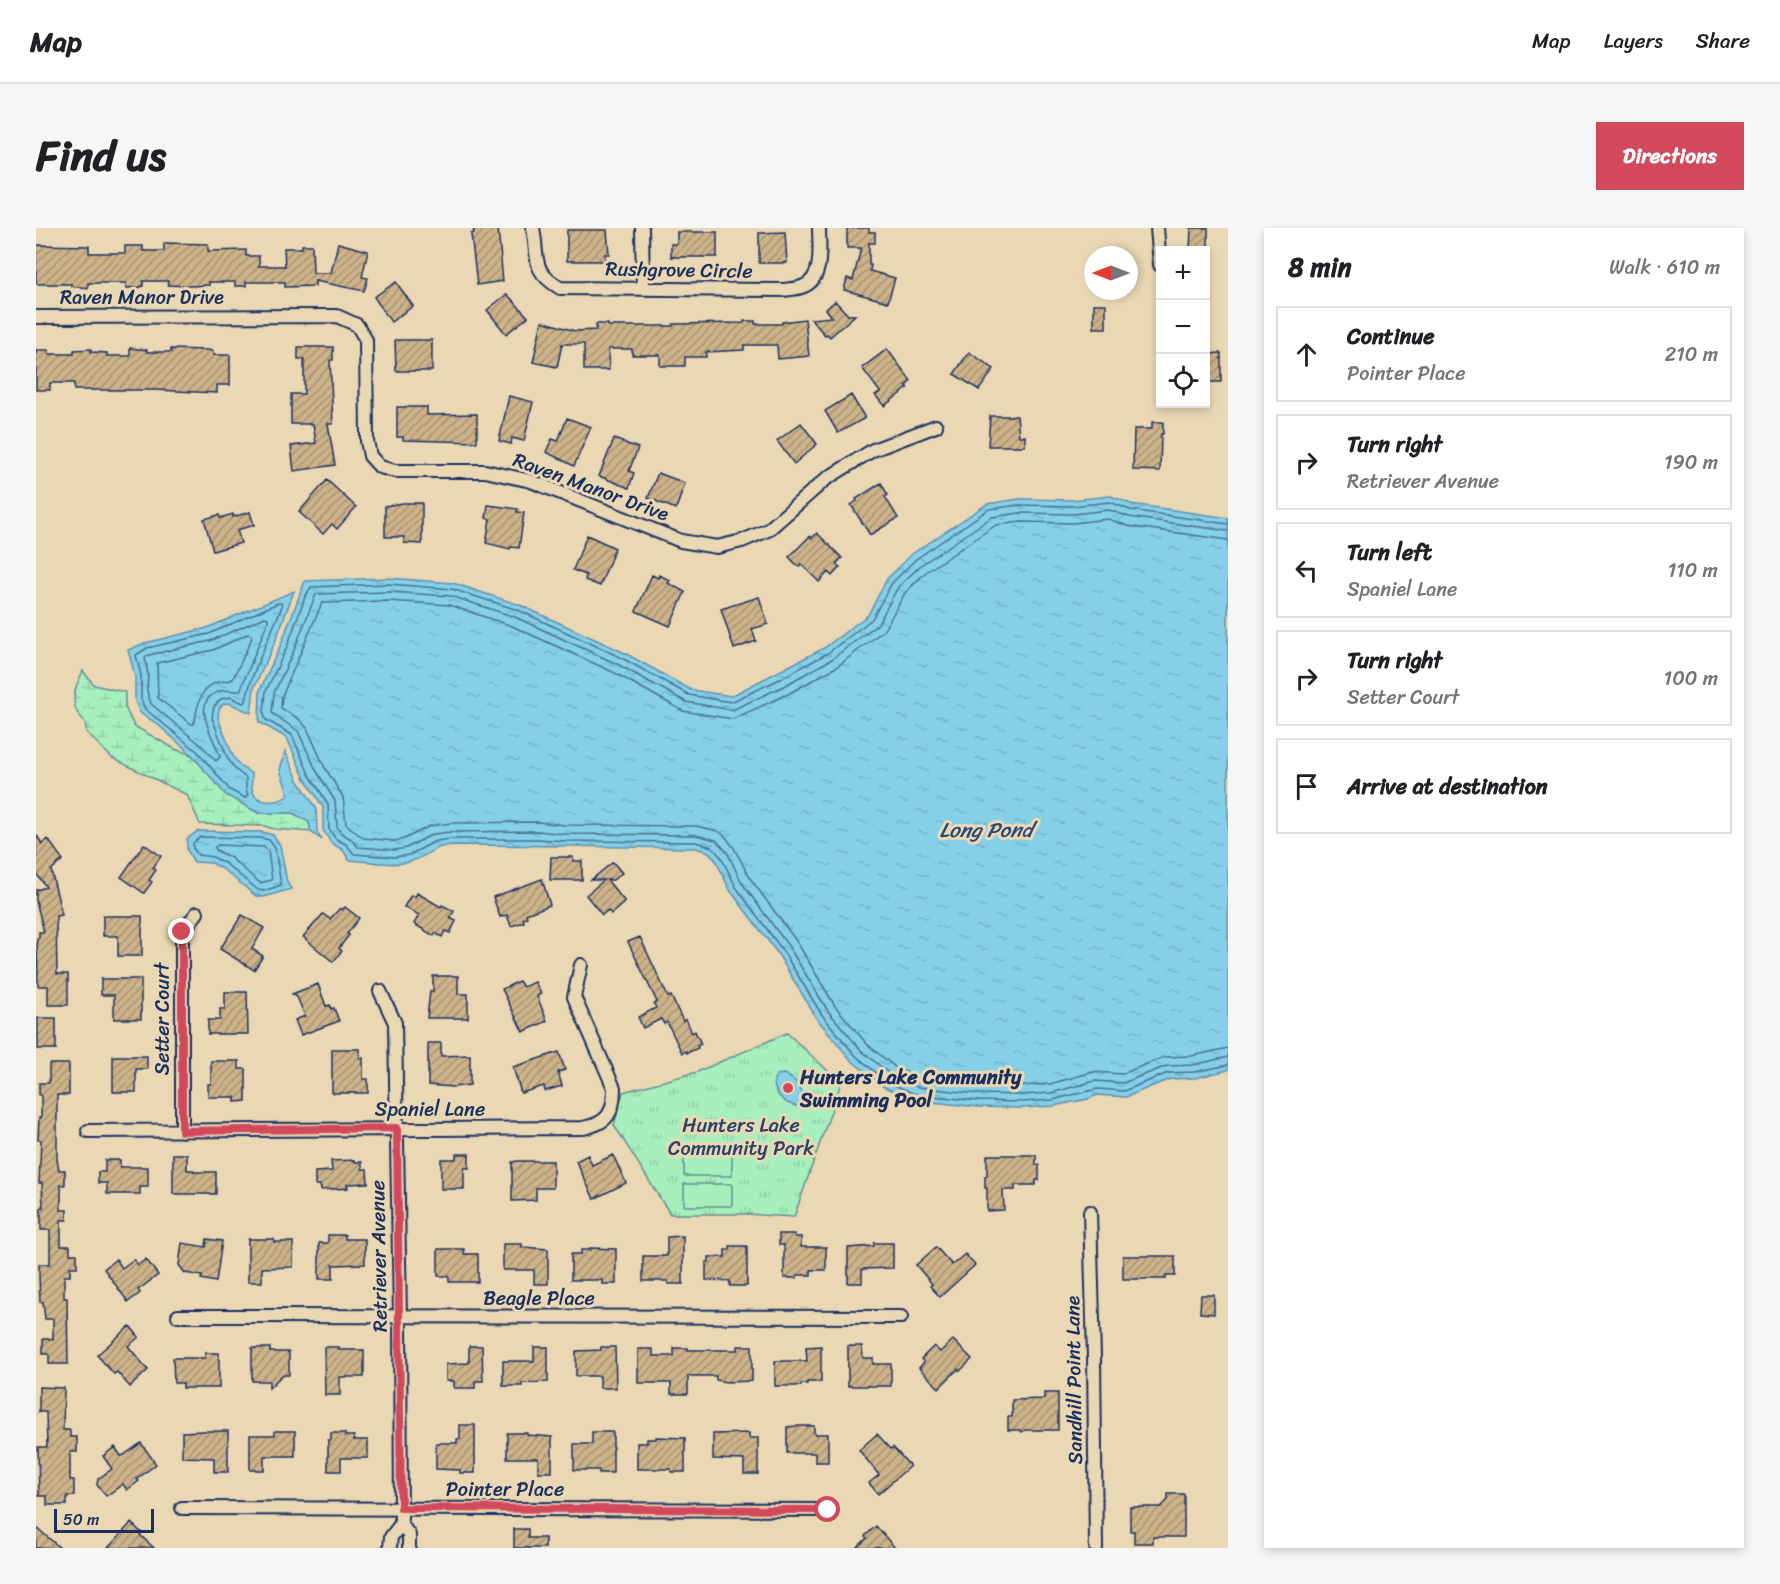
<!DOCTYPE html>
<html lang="en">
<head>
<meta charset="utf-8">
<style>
  :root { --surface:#fff; --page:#f6f6f6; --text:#202124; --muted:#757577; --line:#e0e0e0; --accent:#d1495b }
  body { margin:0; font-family:Sriracha,sans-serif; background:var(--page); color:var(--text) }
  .controls { position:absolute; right:18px; top:18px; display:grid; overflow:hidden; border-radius:0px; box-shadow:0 3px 9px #0003 }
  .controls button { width:54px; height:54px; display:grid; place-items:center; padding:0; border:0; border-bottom:2px solid var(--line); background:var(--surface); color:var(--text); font:30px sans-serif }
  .compass { position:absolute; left:1048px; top:18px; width:54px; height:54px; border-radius:50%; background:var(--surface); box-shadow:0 3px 9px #0003; rotate:270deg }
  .scale { position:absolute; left:18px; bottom:15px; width:100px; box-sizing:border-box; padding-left:6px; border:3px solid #1b2f5e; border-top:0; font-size:16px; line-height:21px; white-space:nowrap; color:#1b2f5e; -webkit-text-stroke:4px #ead8b5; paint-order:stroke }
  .stop { position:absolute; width:18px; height:18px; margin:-14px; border:4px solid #d1495b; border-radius:50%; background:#fff }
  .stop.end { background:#d1495b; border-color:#fff; box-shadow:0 2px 6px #0008 }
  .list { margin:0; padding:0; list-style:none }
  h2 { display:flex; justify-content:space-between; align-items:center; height:78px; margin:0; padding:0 24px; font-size:26px }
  h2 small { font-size:20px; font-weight:400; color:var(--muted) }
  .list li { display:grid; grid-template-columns:39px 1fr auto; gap:18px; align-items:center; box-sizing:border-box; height:96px; margin:0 12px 12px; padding:0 12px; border:2px solid var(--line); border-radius:0px }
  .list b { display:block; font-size:22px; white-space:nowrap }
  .list p { margin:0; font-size:20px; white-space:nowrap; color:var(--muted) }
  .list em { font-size:20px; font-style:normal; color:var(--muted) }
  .icon { flex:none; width:33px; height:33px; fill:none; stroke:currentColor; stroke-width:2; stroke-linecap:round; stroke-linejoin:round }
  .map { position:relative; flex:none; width:1192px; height:1320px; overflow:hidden; border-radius:0px }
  header { display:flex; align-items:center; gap:36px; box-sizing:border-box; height:84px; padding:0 30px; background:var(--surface); border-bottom:2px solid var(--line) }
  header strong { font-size:28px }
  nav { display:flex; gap:33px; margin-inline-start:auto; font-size:21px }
  .intro { display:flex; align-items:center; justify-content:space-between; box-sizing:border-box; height:144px; padding:0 36px }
  h1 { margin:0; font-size:42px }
  .button { padding:15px 27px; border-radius:0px; background:var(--accent); color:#fff; font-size:21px; font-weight:700 }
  main { display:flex; gap:36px; padding:0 36px }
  aside { flex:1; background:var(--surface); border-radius:0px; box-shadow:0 3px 9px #0003 }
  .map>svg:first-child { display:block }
  .grass { fill:url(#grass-tufts); stroke:#618f8d; stroke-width:1.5 }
  .wetland { fill:url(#wetland-marsh); stroke:#618f8d; stroke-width:1.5 }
  .pitch { fill:#a7efbc; stroke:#618f8d; stroke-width:1.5 }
  .water { fill:url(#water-ripples); stroke:#5b90b0; stroke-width:1.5 }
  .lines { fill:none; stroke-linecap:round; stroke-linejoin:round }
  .shore { stroke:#466f95; stroke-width:1.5 }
  .building { fill:url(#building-hatch); stroke:#1b2f5e; stroke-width:1.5 }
  .street-casing { stroke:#1b2f5e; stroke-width:16 }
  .street { stroke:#ead8b5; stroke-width:12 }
  .route { stroke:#d1495b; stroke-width:8 }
  .poi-dot { fill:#d1495b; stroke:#ead8b5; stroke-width:2 }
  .labels { text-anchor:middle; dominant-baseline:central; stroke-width:6; stroke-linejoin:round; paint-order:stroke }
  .street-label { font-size:20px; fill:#1b2f5e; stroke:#ead8b5 }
  .poi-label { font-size:20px; font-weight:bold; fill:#1b2f5e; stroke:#ead8b5; text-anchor:start }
  .park-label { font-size:20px; fill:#294267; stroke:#ead8b5 }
  .water-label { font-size:21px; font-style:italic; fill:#2b4773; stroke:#ead8b5 }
</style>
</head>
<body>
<header>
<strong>Map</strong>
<nav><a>Map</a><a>Layers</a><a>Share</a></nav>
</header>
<div class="intro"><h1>Find us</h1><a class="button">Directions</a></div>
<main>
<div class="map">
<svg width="1192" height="1320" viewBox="0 0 1192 1320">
  <defs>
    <pattern id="grass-tufts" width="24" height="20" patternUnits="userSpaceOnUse" patternTransform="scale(1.5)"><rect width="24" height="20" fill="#a7efbc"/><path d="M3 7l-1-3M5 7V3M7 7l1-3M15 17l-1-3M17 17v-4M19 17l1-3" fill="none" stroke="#8fcda4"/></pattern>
    <pattern id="wetland-marsh" width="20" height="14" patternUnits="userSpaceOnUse" patternTransform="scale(1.5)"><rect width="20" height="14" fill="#a7efbc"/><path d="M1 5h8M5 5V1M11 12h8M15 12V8" fill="none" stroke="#8fcda4"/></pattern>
    <pattern id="water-ripples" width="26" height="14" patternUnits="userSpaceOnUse" patternTransform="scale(1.5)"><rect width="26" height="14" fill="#86d0e7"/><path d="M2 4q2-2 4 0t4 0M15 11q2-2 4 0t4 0" fill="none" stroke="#73b3c9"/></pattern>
    <pattern id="building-hatch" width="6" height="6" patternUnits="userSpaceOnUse" patternTransform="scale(1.5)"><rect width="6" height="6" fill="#cdb389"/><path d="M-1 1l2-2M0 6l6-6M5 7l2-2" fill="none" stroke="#a69273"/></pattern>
  </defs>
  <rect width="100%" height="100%" fill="#ead8b5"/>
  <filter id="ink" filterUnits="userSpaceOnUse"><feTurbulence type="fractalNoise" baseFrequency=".0167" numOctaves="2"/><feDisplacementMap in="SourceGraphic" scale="12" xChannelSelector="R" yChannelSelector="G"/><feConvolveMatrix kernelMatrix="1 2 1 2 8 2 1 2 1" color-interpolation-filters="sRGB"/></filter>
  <g filter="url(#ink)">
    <!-- grass -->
    <path class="grass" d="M751,805L805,855L758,989L708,986H634L578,897L587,864L661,844Z"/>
    <!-- wetland -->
    <path class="wetland" d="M47,443L58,457L89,464V479L98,498L139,521L156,527L190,567L222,585H257L273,594L275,604L239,601L228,598L164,596L151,567L76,530L50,504C51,490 44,492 40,482C35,468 41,455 47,443Z"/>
    <!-- pitch -->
    <path class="pitch" d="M648,925H696V948H648Z
      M648,956H696V978H648Z"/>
    <!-- water -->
    <path class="water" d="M1075,268L1095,276L1192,290V842L1159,850L1134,851L1090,869L1061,867L1052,871L1017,878L987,880L942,879L878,872L848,859L815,832L781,791L742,726L694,662L680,633L673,624L660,620C578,619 497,617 415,617C397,619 391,628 376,633C357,639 332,633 313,632L307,622L295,615L287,602V579L268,549L251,510L223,494L224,462L245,416L269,353L352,350L417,355L484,377L587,424L655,462L695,468L788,420L832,387L851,351L876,326L951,276L983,271L1036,272Z
      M258,363L239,414L218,460L215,485L193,475L187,476L183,481L182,490L197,528L204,538L216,546C216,550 215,557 216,561C220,578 243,575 253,567L244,542L249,523L262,552L280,580L281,604L286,612L275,604L273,594L257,585H222L190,567L156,527L120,495L104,485L99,473V448L92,422L109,415L171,400Z
      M162,603L226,604L237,607L244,617L251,654L255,661L228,669L220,668L187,641L176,635L158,634L151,622V611Z
      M748,846C760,852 767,859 767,873L761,878C747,876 737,865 738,851L741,847Z"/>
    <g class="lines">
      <!-- shore -->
      <path class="shore" d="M1192,296L1094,282L1074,274L1037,278L983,277L953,281L880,331L856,355L836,391L792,425L744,451L695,474L653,467L584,429L482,382L416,361L352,356L275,359L269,369L251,419L230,463L228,485L229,491L256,507L273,546L292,576L293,601L299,610L311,617L318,626L359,629L373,627L400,613L415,611H502L529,613L660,614L676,619L685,629L700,659L747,723L786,787L819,827L851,854L879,866L942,873L986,874L1016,872L1061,861L1088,863L1132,845L1158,844L1192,837
        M1192,303L1093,289L1073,282L1037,286L984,285L956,289L885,337L862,359L842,396L796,431L748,458L696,482L650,474L581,436L479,389L415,368L352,364L280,366L258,422L238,465L236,485L262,503L280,542L299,573L301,599L305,605L315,611L322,619L359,622L370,620L397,606L415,604L502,603L529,606L660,607L680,612L691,624L706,655L753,719L792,783L825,822L855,847L881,859L943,866L986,867L1015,865L1059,853L1087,855L1131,838L1157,837L1192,829
        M1192,312L1092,298L1072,291L1037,295L985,294L960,297L890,344L869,365L848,402L802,438L752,466L697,491L647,483L577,444L476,398L413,377L352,373L286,375L246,468L245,480L263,491L271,500L288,538L307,569L310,596L327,610L359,613L368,611L394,598L415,595L502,594L529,597L660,598L682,603L689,608L698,620L714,650L761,714L799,778L831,816L860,840L884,850L943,857L986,858L1014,856L1057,844L1086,846L1128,829L1156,828L1192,820
        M242,375H245L246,378C234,410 216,441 210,473L207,475L194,469L185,471L178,478L176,490L192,531L200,542L210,550V561L212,567L209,570L194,562L161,523L109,481L105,471V447L100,427L111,420L173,406Z
        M229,389L232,390V393L204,463C198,464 192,461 185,463C151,472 179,511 184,529L180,533L165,517L115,476L111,463L112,447L109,430L113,427L174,413Z
        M212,406L215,407L216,410L197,451C193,453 187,453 182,454C162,460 162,479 158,496H155L122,470L121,435L177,422Z
        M164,609L225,610L233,612L239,620L245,657L228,663L222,662L190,636L177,629L162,627L157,620V615Z
        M182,617L228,619L232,623L236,652L224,655L195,630L180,622L179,619Z"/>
    </g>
    <!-- building -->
    <path class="building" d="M437,0H462L467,53L441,57L435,6L438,5Z
      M811,0H833V4H839V15H833V37H835L834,43L859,50L852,74L808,62L811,50L817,52L825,20H811Z
      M1155,0H1172V22H1154Z
      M531,2H571L573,26H569V33H531Z
      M641,4H681V29H635V16H641Z
      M749,4L751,35H723V5Z
      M128,15L172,16V23L210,22V28H223V38H249L248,20H266V17H276L277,45H295L302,15L332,23L326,49L332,50L328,63L279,53V58L249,59V54H210V58H199V54H173V57L155,58L132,57V53H107V58L102,60H90V55H52V60L35,58V56H0V17L53,18V25H89V18H107V23H128Z
      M360,54L377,78L355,94L338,69Z
      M471,66L492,89L470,106L451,82Z
      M799,73L812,87H819L794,109L791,106L789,107L775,91L796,89L790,81Z
      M1058,76H1070V100H1058Z
      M769,91L773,128L742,131L741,117H708V122L670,124V129H649V138H624V127H596V121H572L573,142H548V116H526L521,139L497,134L506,93L539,103L560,102V96H572V98H637V96L708,95V93H719V96H746V94Z
      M359,112H396V143H360Z
      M262,119H297V132H294L297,196H292L299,237L258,243L255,218L280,215L277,196H255V166H268V131H262Z
      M94,120L111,122V124H135V121L172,122L177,123V127H194V157H181V165L119,162H38V155H14V162H0V122H13V126H38V122L55,121V124L71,125V128H94Z
      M851,121L875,153L870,158L872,160L848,178L839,167L844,164L826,140Z
      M933,124L958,141L943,162L918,146Z
      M1185,125V154H1170L1171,126Z
      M815,167L829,190L802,205L789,183Z
      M473,168L497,174L488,213L476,210L475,216L463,213Z
      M361,179H391V187L441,186V214L367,212V209H361Z
      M954,188H981L983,208H989V218H952Z
      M531,190L555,199L538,238L510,224L516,211L522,213Z
      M1116,194H1127V206H1125L1124,243L1097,242L1098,201H1116Z
      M765,195L781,216L758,236L741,213Z
      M578,211L602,220L593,243L598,245L593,260L563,248Z
      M622,245L649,255L640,281L612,270Z
      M291,252L320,279L301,301L296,296L287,306L263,284Z
      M845,255L852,267L849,269L862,290L834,307L815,277L821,273L820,271Z
      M367,275H386V316L368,315V309H349V278Z
      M452,277L482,281L481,284L488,285L483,320L475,319L474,321L450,315L454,291L450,290Z
      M214,284L218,297L201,302L205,315L177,323L168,291L183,287L184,290L197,286V289Z
      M781,305L806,330L800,336L804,339L796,348L792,344L783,354L765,336L763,339L753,329L774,308L776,310Z
      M551,307L579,320L564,358L549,352L550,347L537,342Z
      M616,347L622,350L623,347L634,352L632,355L649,364L634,398L600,383Z
      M723,369L732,396L716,401L720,413L698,421L685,381Z
      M0,606L6,616L12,611L27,632L15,642L26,687L20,688L21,746H32V777H12V758H2L1,710H3V704H8L0,673V662L10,659L0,645Z
      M108,616L125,628L117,640L120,642L113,652L116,654L108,665L85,649Z
      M515,629H537V633H546V652H514Z
      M577,634L586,645L577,652H571L589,674L575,686L572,682L566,687L550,667L568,652H555Z
      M506,651L514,677L490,686L491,689L487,690L488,694L475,698L471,687L464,689L457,669Z
      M381,665L405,679L406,677L418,683L414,690L420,693L414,705L409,703L406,709L399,705L398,708L378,696L383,687L368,679L375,667L379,669Z
      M309,679L323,690L311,706L313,707L303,720L306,723L297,734L267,709L287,686L294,691L304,680L306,682Z
      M206,687L228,700L216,721L227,728L218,742L184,721Z
      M67,688H106V728H82V708H67Z
      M604,709L632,769L635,768L647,793L650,791L656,805L659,803L665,816L661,818L662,820L651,825L650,823L646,825L631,794L628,796L625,791L607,800L602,789L620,780L618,776L621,774L592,714Z
      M397,748H422V766H432V790H391L394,763H397Z
      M65,751H105V791H78V767H65Z
      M483,753L487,759L499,754L505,766L501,768L511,793L487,804L466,761Z
      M282,756L290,778L294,777L295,781L298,780L303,793L265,807L259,792L269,788L261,769L256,766Z
      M189,764H211L212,806H172V792H184V781H189Z
      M2,790H20V821H2Z
      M392,815H405V828L434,827V857L417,859L392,857Z
      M296,821H324V830H327V851H332V865H296Z
      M523,824L529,842L522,844L526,858L509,863L508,858L485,865L477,839Z
      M77,828H111V841H100V864H77Z
      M175,833H203V841H210V873L199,874V869H172V856H175Z
      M13,836H33V867H21V931L23,942H29V957H25V982H31V992H25V1018H34V1026H41V1039H34V1048H28V1070H31L32,1136H13V1126H7V1111H17V1091H9L7,1074H4L3,1048V1036H14V1002H5V980H7L6,955H3L5,912H2L3,890H5V867H3V855H13Z
      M137,926H151V942H158V944H180V966H137Z
      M420,926H433V940H428V961H405V931H420Z
      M552,927L556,937L577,927L590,955L558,971L540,933Z
      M951,927H1000V937H1003V952H1000V957H979V962H967L968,982L951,983V960H949V948H951Z
      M69,932H84V939H112V959H104V966H71V955H62V944H69Z
      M319,932V934H326V941H331L332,955L311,956L312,960L285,962L284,957H279V944L296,943L295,933Z
      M481,933H517V960H500V972L476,973V934Z
      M743,1006H759V1009H765V1019H790V1042H775V1047H761V1050H748V1017H743Z
      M292,1007H309V1011H329V1036L297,1037V1051H283V1015H292Z
      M647,1008V1056H632V1053H607V1028H631V1009Z
      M171,1011L186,1013L180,1054L165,1051L166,1048L149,1045L143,1037L146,1015L170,1019Z
      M212,1011H238V1014H257V1039L226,1040V1054H212Z
      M838,1015H857V1040L826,1041V1055H812V1020L838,1018Z
      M467,1016H486V1019L512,1021V1056H498V1042H467Z
      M694,1018H711V1058H694V1053L670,1052V1034H673V1029H689V1022H694Z
      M900,1019L916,1037L929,1026L939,1037L904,1069L894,1058L896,1056L880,1037Z
      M554,1020L580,1021V1056H566V1052H535V1026H545V1022H554Z
      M402,1021H428V1026H442V1054H413V1048H402Z
      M1087,1028H1139V1048H1130V1051H1087Z
      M80,1031L86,1040L98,1031L102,1037L110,1031L122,1047L102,1062L104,1065L92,1074L68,1041Z
      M1165,1067H1178V1086L1164,1085Z
      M94,1098L103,1109L92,1118L112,1142L94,1159L81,1144L78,1146L61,1127Z
      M917,1112L936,1131L924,1143L922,1141L903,1160L883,1140L888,1134L885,1131L898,1118L904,1124Z
      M433,1118H446L447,1153H439V1160H418V1153H410V1136L433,1135Z
      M702,1118H716V1153L690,1154L680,1152V1148H652V1166H635V1155H602V1121H617V1128H638V1120H652V1122H702Z
      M785,1118V1154H771V1156H765V1158H739V1133H771L770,1119Z
      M812,1118H826L827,1130H837V1136H855V1158H812Z
      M288,1119H303V1122H328V1149H304V1167H289Z
      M498,1119H512V1154L486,1155V1158H467V1133H498Z
      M565,1119H579L580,1160H564V1148H540V1123L565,1122Z
      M216,1120H234V1124H253V1147H246L233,1160V1153H216Z
      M169,1125H183V1160H147V1155H138L137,1130H169Z
      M3,1159L28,1160L27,1202H34V1209H41V1224H34V1252H38V1268H31V1277H11V1268H3L2,1219H11L10,1184H3Z
      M1008,1165H1022V1202H989L986,1204L984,1202H972V1189H976V1172L1008,1171Z
      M424,1197H439V1245H424V1242L400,1241V1215H421V1211H424Z
      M761,1198H778V1206H792V1234H779V1225H751V1199Z
      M166,1203H192V1244H178V1230L146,1229V1204Z
      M239,1203H259V1228H228V1242H214V1207H239Z
      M556,1204H577V1245H563V1242H538V1216H556Z
      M295,1205H309V1208H318V1212H332V1230H305V1243H292V1212H295Z
      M471,1205H491V1207L516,1209V1244H502V1230H471Z
      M713,1205V1210H722V1246H708V1232L677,1231V1206Z
      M841,1206L855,1221L857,1219L874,1238L842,1266L833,1255L843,1247L823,1222Z
      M620,1209L649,1210V1244H635V1241H601V1215H611V1211H620Z
      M105,1215L120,1236L101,1251L103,1253L91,1262L87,1256L70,1268L61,1257L62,1251L76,1241L67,1228L79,1219L85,1228L88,1227Z
      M1132,1266H1148V1309H1117V1315H1098V1303H1094V1279H1125L1132,1272Z
      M95,1295L106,1305L104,1307L118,1320H72Z
      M840,1298L859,1320H821L831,1310L829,1308Z
      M0,1299L24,1320H0Z
      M478,1301H492V1310H509V1320H478Z"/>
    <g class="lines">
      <defs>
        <path id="street" d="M497,0C503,30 494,42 524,60L748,62C754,61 762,61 768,58C788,50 783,18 783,0
          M606,0L607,61
          M1121,0L1124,37
          M0,89L301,88L321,97L330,112L331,213L334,228L344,239L359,243H449L495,253L645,313L681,319L706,313L732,302L790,251L837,222L900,198
          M344,763L359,795L364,1090L365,1296L373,1307V1320
          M52,903L547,900C572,895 578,885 578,860L538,769L545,737
          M146,903V704L161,685
          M1054,984L1058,1129L1060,1320
          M142,1088L865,1089
          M146,1280L792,1282
          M354,1320L355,1309L365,1296"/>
      </defs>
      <!-- street casing -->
      <use href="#street" class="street-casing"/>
      <!-- street -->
      <use href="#street" class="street"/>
    </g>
  </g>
  <g class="lines" filter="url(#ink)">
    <!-- route -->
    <path class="route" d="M146,704V903L361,900L365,1280L792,1282"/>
  </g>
  <!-- markers -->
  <circle class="poi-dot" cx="752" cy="860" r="6"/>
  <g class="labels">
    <!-- street labels -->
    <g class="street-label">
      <text transform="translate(643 42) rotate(1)">Rushgrove Circle</text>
      <text x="106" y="69">Raven Manor Drive</text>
      <text transform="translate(555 259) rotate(20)">Raven Manor Drive</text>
      <text transform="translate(126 791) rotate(-90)">Setter Court</text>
      <text x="394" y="881">Spaniel Lane</text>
      <text transform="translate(343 1028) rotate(-91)">Retriever Avenue</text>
      <text x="503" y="1070">Beagle Place</text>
      <text transform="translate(1038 1152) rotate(-91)">Sandhill Point Lane</text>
      <text x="469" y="1261">Pointer Place</text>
    </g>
    <!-- poi labels -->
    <g class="poi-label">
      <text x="764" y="849">Hunters Lake Community<tspan x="764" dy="23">Swimming Pool</tspan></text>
    </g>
    <!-- park labels -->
    <g class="park-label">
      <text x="705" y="897">Hunters Lake<tspan x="705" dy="23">Community Park</tspan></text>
    </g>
    <!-- water labels -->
    <g class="water-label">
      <text x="950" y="602">Long Pond</text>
    </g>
  </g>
</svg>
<div class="controls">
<button>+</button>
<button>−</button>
<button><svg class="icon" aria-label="locate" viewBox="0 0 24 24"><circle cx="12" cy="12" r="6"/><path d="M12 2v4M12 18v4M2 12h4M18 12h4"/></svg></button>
</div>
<svg class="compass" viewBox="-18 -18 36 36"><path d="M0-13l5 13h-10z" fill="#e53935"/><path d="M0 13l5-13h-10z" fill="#757577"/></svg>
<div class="scale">50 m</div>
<div class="stop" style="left:792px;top:1282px"></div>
<div class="stop end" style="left:146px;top:704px"></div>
</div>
<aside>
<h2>8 min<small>Walk · 610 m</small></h2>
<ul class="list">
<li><svg class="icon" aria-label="ahead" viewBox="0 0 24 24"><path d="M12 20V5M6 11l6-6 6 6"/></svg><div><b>Continue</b><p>Pointer Place</p></div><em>210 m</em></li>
<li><svg class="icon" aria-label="right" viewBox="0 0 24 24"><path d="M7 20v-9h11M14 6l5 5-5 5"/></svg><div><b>Turn right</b><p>Retriever Avenue</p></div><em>190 m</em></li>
<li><svg class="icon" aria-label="left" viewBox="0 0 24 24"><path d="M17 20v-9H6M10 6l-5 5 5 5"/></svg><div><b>Turn left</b><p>Spaniel Lane</p></div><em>110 m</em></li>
<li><svg class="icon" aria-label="right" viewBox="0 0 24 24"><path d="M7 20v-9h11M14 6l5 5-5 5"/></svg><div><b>Turn right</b><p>Setter Court</p></div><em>100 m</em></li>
<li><svg class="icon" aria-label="arrive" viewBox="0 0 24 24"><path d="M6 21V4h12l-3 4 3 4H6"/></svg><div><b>Arrive at destination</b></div></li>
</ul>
</aside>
</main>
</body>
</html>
